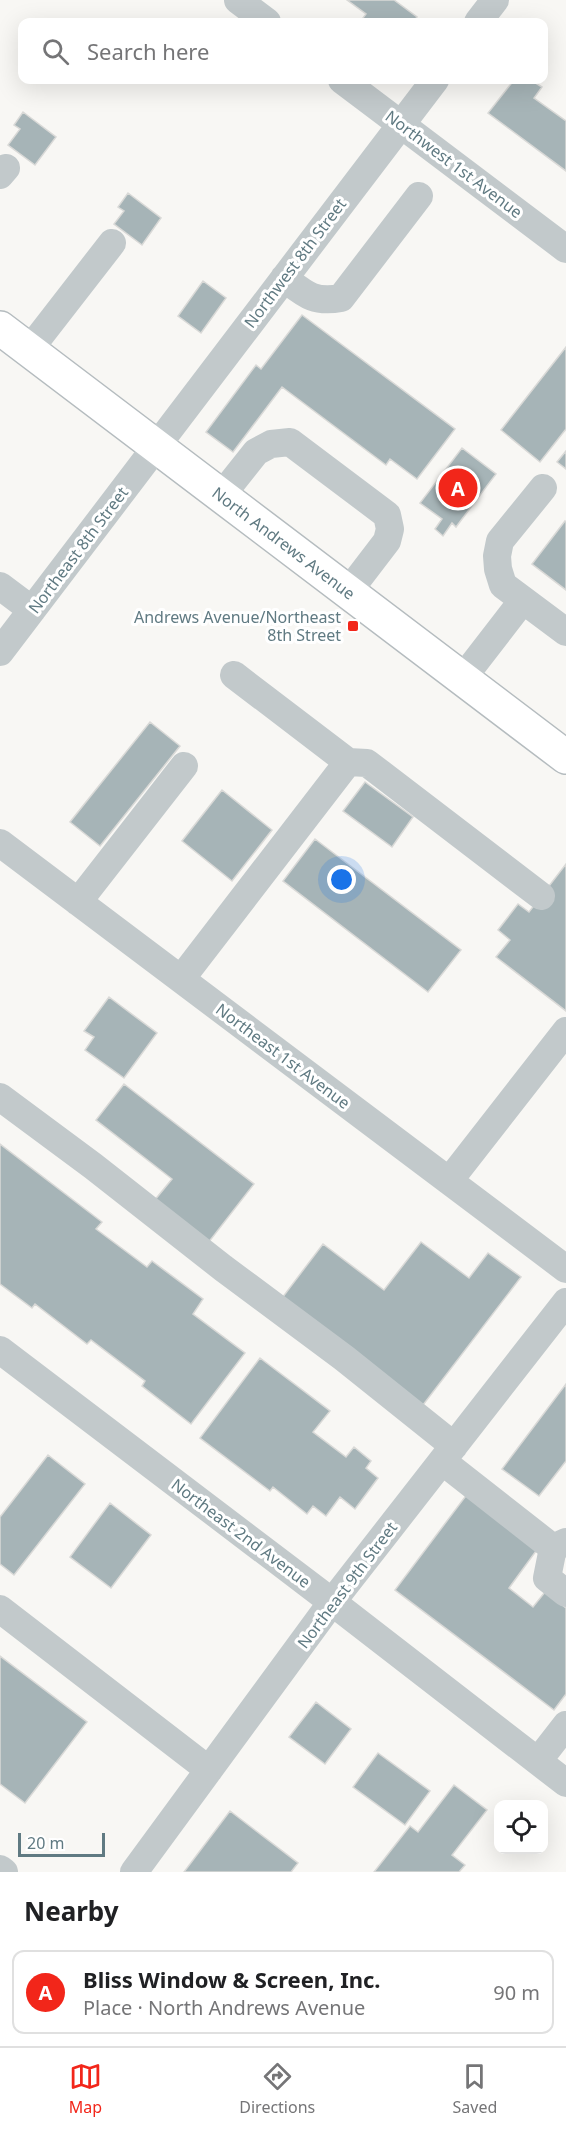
<!DOCTYPE html>
<html lang="en">
<head>
<meta charset="utf-8">
<style>
  :root { --surface:#fff; --page:#f2f2f2; --text:#202124; --muted:#757577; --line:#e0e0e0; --accent:#f2261a }
  body { margin:0; font-family:"Noto Sans",sans-serif; background:var(--page); color:var(--text) }
  .controls { position:absolute; right:18px; bottom:18px; display:grid; overflow:hidden; border-radius:12px; box-shadow:0 6px 24px #0002 }
  .controls button { width:54px; height:54px; display:grid; place-items:center; padding:0; border:0; border-bottom:2px solid var(--line); background:var(--surface); color:var(--text); font:30px sans-serif }
  .scale { position:absolute; left:18px; bottom:15px; width:87px; box-sizing:border-box; padding-left:6px; border:3px solid #607a82; border-top:0; font-size:16px; line-height:21px; white-space:nowrap; color:#607a82; -webkit-text-stroke:4px #fff; paint-order:stroke }
  .you { position:absolute; left:342px; top:880px; width:21px; height:21px; margin:-15px; border:4px solid #fff; border-radius:50%; background:#1a73e8; box-shadow:0 0 0 9px #1a73e833 }
  .badge { display:grid; place-items:center; width:39px; height:39px; border-radius:50%; background:var(--accent); color:#fff; font-size:20px; font-weight:700 }
  .pin { position:absolute; translate:-50% -50%; border:3px solid #fff; box-shadow:0 2px 6px #0006 }
  .list { margin:0; padding:0; list-style:none }
  h2 { display:flex; justify-content:space-between; align-items:center; height:78px; margin:0; padding:0 24px; font-size:26px }
  h2 small { font-size:20px; font-weight:400; color:var(--muted) }
  .list li { display:grid; grid-template-columns:39px 1fr auto; gap:18px; align-items:center; box-sizing:border-box; height:84px; margin:0 12px 12px; padding:0 12px; border:2px solid var(--line); border-radius:12px }
  .list b { display:block; font-size:22px; white-space:nowrap }
  .list p { margin:0; font-size:20px; white-space:nowrap; color:var(--muted) }
  .list em { font-size:20px; font-style:normal; color:var(--muted) }
  .icon { flex:none; width:33px; height:33px; fill:none; stroke:currentColor; stroke-width:2; stroke-linecap:round; stroke-linejoin:round }
  .map { position:relative; flex:none; width:566px; height:1872px; overflow:hidden }
  .search { position:absolute; background:var(--surface); box-shadow:0 6px 24px #0002; left:18px; right:18px; top:18px; height:66px; display:flex; align-items:center; gap:15px; box-sizing:border-box; padding:0 21px; border-radius:12px; color:var(--muted); font-size:22px }
  .sheet { height:174px; background:var(--surface) }
  nav { display:flex; justify-content:space-around; align-items:center; box-sizing:border-box; height:84px; border-top:2px solid var(--line); background:var(--surface); font-size:16px; color:var(--muted) }
  nav a { display:grid; justify-items:center; gap:3px }
  nav .on { color:var(--accent) }
  .map>svg:first-child { display:block }
  .building { fill:#a6b4b7; stroke:#d9d9d7; stroke-width:1.5 }
  .lines { fill:none; stroke-linecap:round; stroke-linejoin:round }
  .major-casing { stroke:#b5bcbf; stroke-width:36 }
  .minor { stroke:#c2c9cb; stroke-width:28 }
  .major { stroke:#fff; stroke-width:33 }
  .poi-dot { fill:#f2261a; stroke:#fff; stroke-width:2 }
  .labels { text-anchor:middle; dominant-baseline:central; stroke-width:6; stroke-linejoin:round; paint-order:stroke }
  .street-label { font-size:16px; fill:#607a82; stroke:#fff }
  .poi-label { font-size:16px; fill:#607a82; stroke:#fff; text-anchor:end }
</style>
</head>
<body>
<div class="map">
<svg width="566" height="1872" viewBox="0 0 566 1872">
  <rect width="100%" height="100%" fill="#f8f7f4"/>
  <!-- building -->
  <path class="building" d="M347,0H394L417,17L413,22H360L366,14Z
    M514,80H531L542,87L534,98L566,121V171L488,113Z
    M23,112L56,137L35,165L8,145L20,129L14,125Z
    M128,193L161,218L142,245L114,224L124,211L118,207Z
    M203,281L226,298L201,333L178,316Z
    M302,315L455,429L417,479L390,459L386,465L282,387L233,452L206,432L256,365L261,369Z
    M566,347V429L540,462L501,430Z
    M462,448L496,474L456,527L452,523L443,536L435,529L442,519L420,503Z
    M566,451V469L557,462Z
    M565,521L566,522V590L532,564Z
    M150,722L180,746L100,846L70,822Z
    M365,782L413,817L392,847L343,811Z
    M222,790L272,830L232,881L182,841Z
    M315,839L461,950L428,992L283,881Z
    M566,864V1011L496,957L510,940L498,930L518,904L529,912Z
    M109,997L157,1033L124,1078L85,1050L94,1037L84,1031Z
    M124,1084L254,1184L208,1243L154,1201L172,1179L96,1120Z
    M0,1144L102,1222L96,1229L147,1267L152,1261L203,1299L193,1314L245,1353L191,1424L142,1386L145,1381L91,1340L87,1344L35,1304L32,1308L0,1284Z
    M421,1242L469,1278L488,1253L521,1277L423,1405L282,1298L323,1244L384,1290Z
    M260,1358L330,1411L313,1432L346,1457L354,1447L371,1461L366,1468L378,1478L355,1509L340,1497L326,1516L313,1506L307,1514L273,1487L270,1491L200,1438Z
    M566,1384V1461L539,1496L502,1469Z
    M48,1455L85,1484L14,1575L0,1564V1517Z
    M468,1493L539,1547L509,1588L533,1607L545,1592L566,1608V1694L554,1710L395,1590Z
    M110,1503L151,1535L111,1588L70,1557Z
    M0,1656L87,1722L25,1803L0,1784Z
    M316,1702L351,1729L325,1764L289,1737Z
    M378,1753L430,1791L405,1825L353,1787Z
    M454,1785L487,1810L452,1855L465,1865L459,1872H374L410,1826L418,1832Z
    M230,1811L298,1863L291,1872H184Z"/>
  <g class="lines">
    <defs>
      <g id="major">
        <path id="s1" d="M0,328L566,757"/>
      </g>
    </defs>
    <!-- major casing -->
    <use href="#major" class="major-casing"/>
    <!-- minor -->
    <path class="minor" d="M238,0L267,22
      M478,22L495,0
      M342,80L566,249
      M0,175L6,168
      M284,278C305,294 313,303 341,298L419,196
      M29,350L112,243
      M543,488L500,541L497,556L498,569L503,585L566,632
      M221,496L256,452L271,444L290,442L387,515L390,529L387,541L348,592
      M0,586L32,610
      M0,652L435,80
      M234,675L348,762
      M462,679L523,600
      M0,843L566,1269
      M78,902L184,766
      M181,979L348,762L367,763L541,896
      M0,1097L93,1166L223,1268L344,1358L454,1446
      M449,1181L566,1031
      M0,1350L332,1602L566,1783
      M442,1461L553,1548L566,1542
      M553,1548L547,1578L566,1593
      M0,1609L209,1770
      M538,1761L566,1725
      M0,1869L4,1872
      M134,1872L332,1602L566,1302"/>
    <!-- major -->
    <use href="#major" class="major"/>
  </g>
  <!-- markers -->
  <rect class="poi-dot" x="347" y="620" width="12" height="12" rx="3"/>
  <g class="labels">
    <!-- street labels -->
    <g class="street-label">
      <text transform="translate(454 164) rotate(37)">Northwest 1st Avenue</text>
      <text transform="translate(295 263) rotate(-53)">Northwest 8th Street</text>
      <text stroke="none"><textPath href="#s1" startOffset="356">North Andrews Avenue</textPath></text>
      <text transform="translate(78 550) rotate(-53)">Northeast 8th Street</text>
      <text transform="translate(283 1056) rotate(37)">Northeast 1st Avenue</text>
      <text transform="translate(241 1533) rotate(37)">Northeast 2nd Avenue</text>
      <text transform="translate(347 1585) rotate(-53)">Northeast 9th Street</text>
    </g>
    <!-- poi labels -->
    <g class="poi-label">
      <text x="341" y="617">Andrews Avenue/Northeast<tspan x="341" dy="18">8th Street</tspan></text>
    </g>
  </g>
</svg>
<div class="controls">
<button><svg class="icon" aria-label="locate" viewBox="0 0 24 24"><circle cx="12" cy="12" r="6"/><path d="M12 2v4M12 18v4M2 12h4M18 12h4"/></svg></button>
</div>
<div class="scale">20 m</div>
<div class="you"></div>
<div class="pin badge" style="left:458px;top:488px">A</div>
<div class="search"><svg class="icon" aria-label="search" viewBox="0 0 24 24"><circle cx="10" cy="10" r="6"/><path d="M15 15l6 6"/></svg>Search here</div>
</div>
<section class="sheet">
<h2>Nearby<small></small></h2>
<ul class="list">
<li><span class="badge">A</span><div><b>Bliss Window &amp; Screen, Inc.</b><p>Place · North Andrews Avenue</p></div><em>90 m</em></li>
</ul>
</section>
<nav>
<a class="on"><svg class="icon" aria-label="map" viewBox="0 0 24 24"><path d="M3 6l6-2 6 2 6-2v14l-6 2-6-2-6 2zM9 4v14M15 6v14"/></svg>Map</a>
<a><svg class="icon" aria-label="directions" viewBox="0 0 24 24"><path d="M12 3l9 9-9 9-9-9zM9 14v-3h6M13 9l2 2-2 2"/></svg>Directions</a>
<a><svg class="icon" aria-label="saved" viewBox="0 0 24 24"><path d="M7 4h10v16l-5-4-5 4z"/></svg>Saved</a>
</nav>
</body>
</html>
